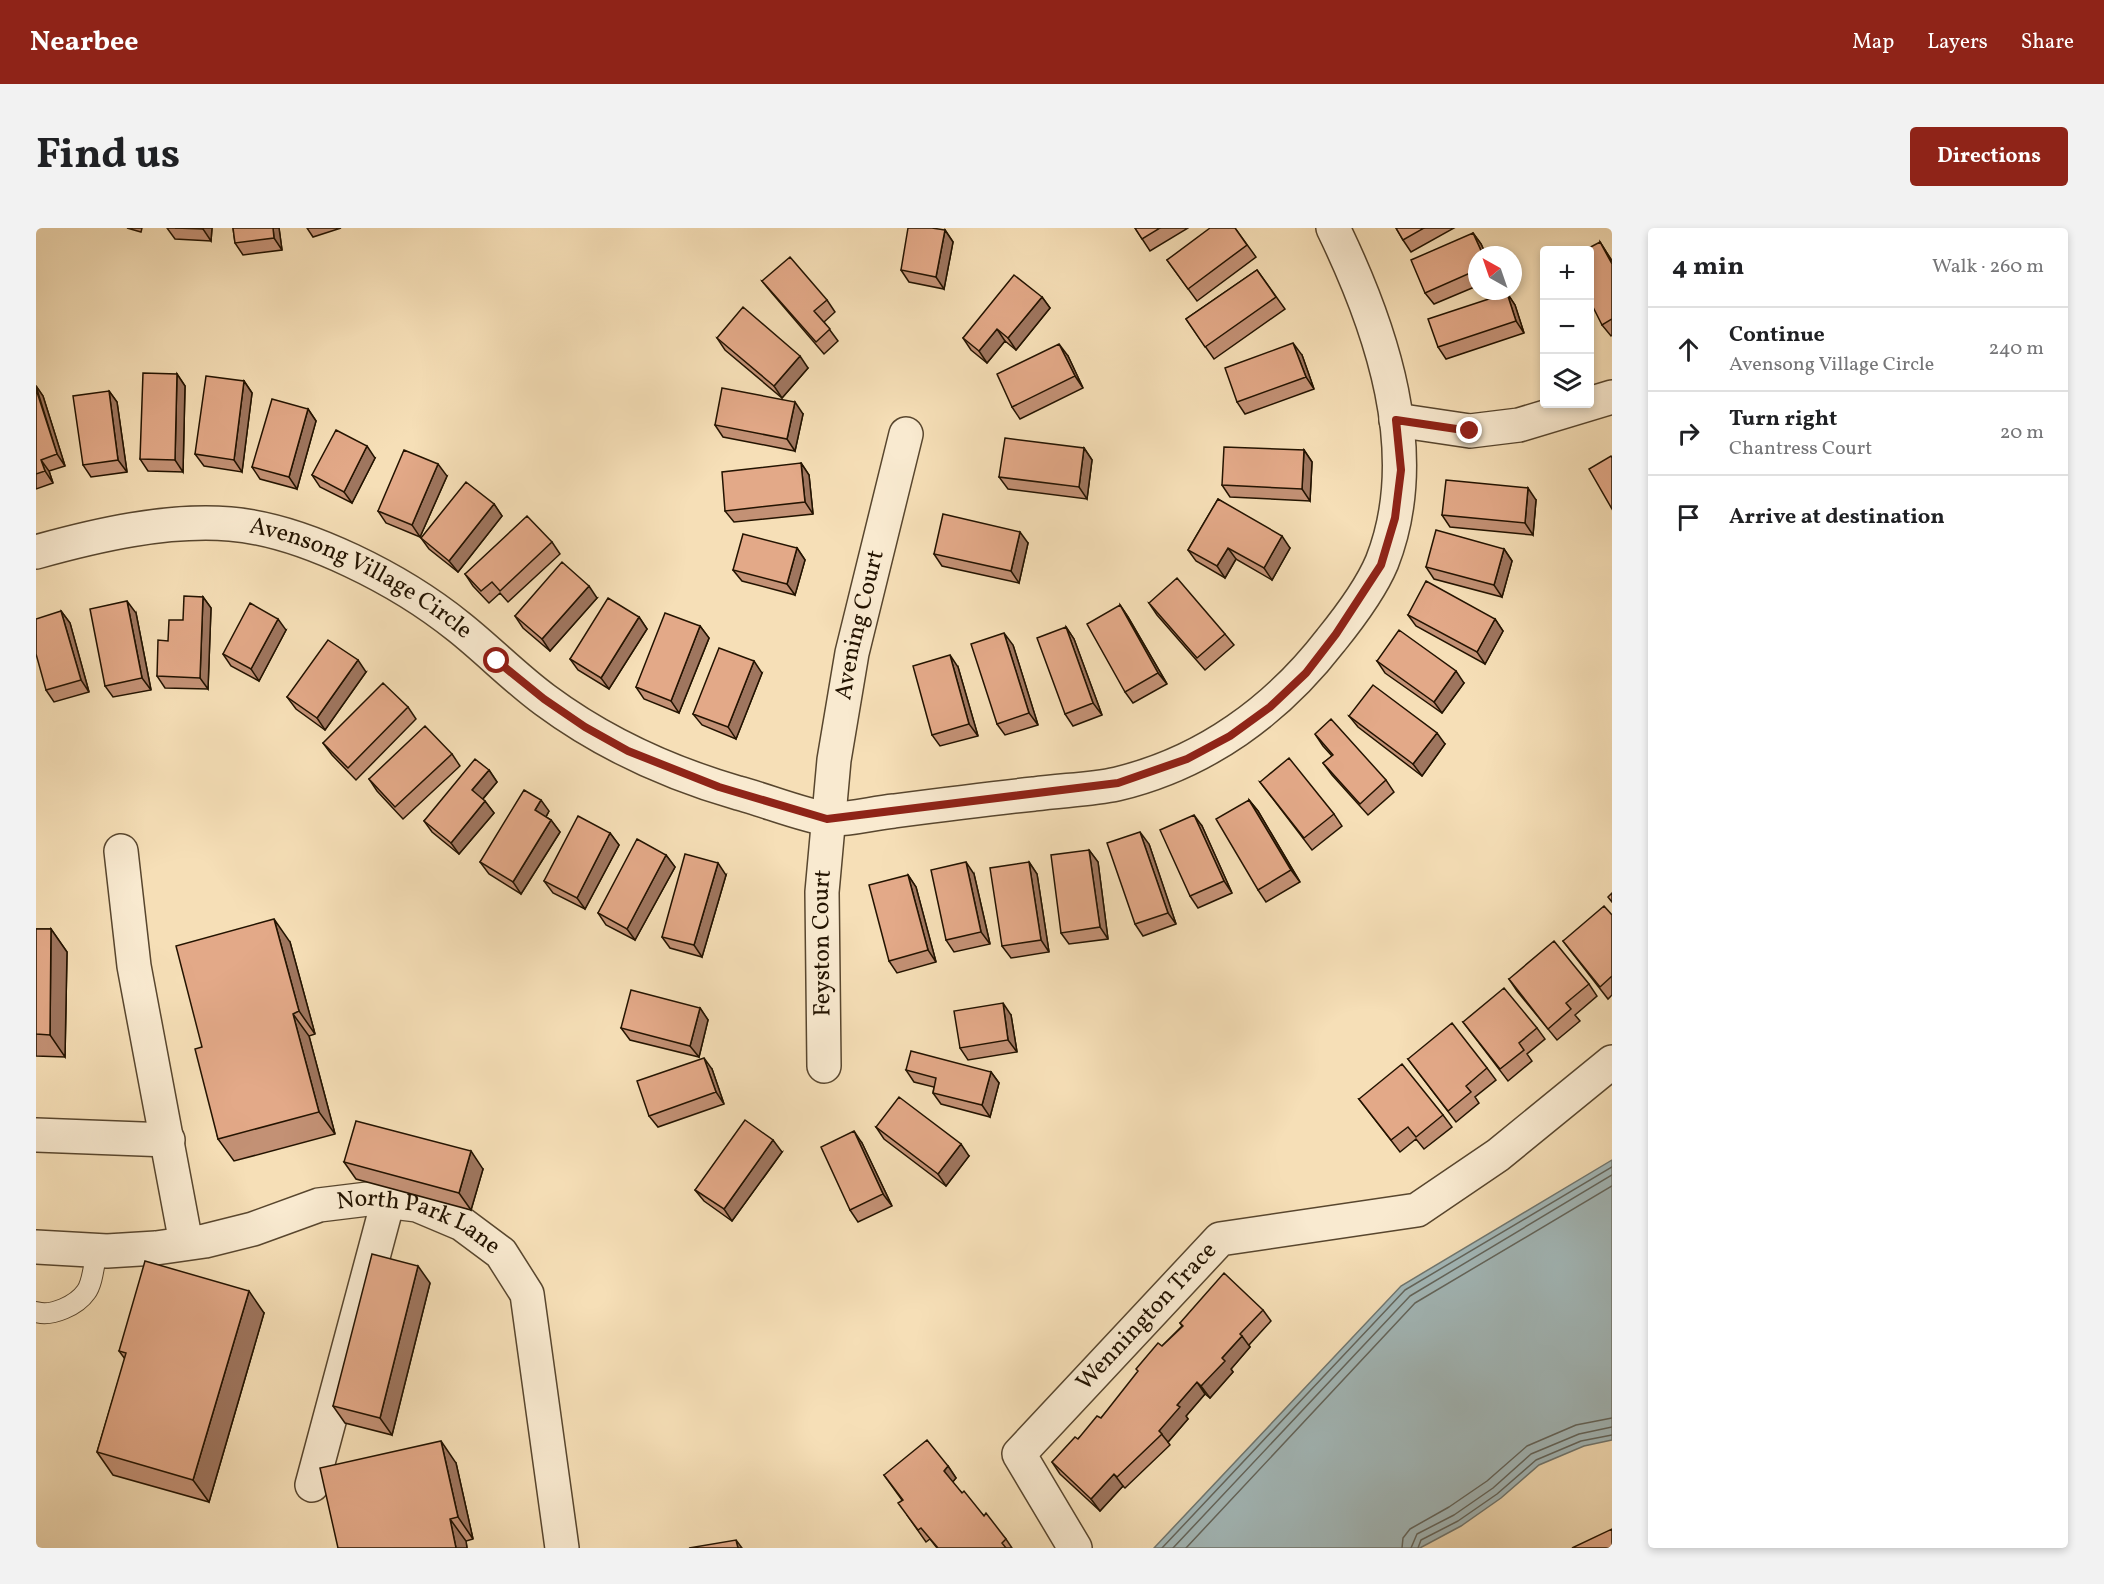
<!DOCTYPE html>
<html lang="en">
<head>
<meta charset="utf-8">
<style>
  :root { --surface:#fff; --page:#f2f2f2; --text:#202124; --muted:#757577; --line:#e0e0e0; --accent:#8f2418 }
  body { margin:0; font-family:Vollkorn,serif; background:var(--page); color:var(--text) }
  .controls { position:absolute; right:18px; top:18px; display:grid; overflow:hidden; border-radius:6px; box-shadow:0 3px 9px #0003 }
  .controls button { width:54px; height:54px; display:grid; place-items:center; padding:0; border:0; border-bottom:2px solid var(--line); background:var(--surface); color:var(--text); font:30px sans-serif }
  .compass { position:absolute; left:1432px; top:18px; width:54px; height:54px; border-radius:50%; background:var(--surface); box-shadow:0 3px 9px #0003; rotate:320deg }
  .stop { position:absolute; width:18px; height:18px; margin:-14px; border:4px solid #8f2418; border-radius:50%; background:#fff }
  .stop.end { background:#8f2418; border-color:#fff; box-shadow:0 2px 6px #0008 }
  .list { margin:0; padding:0; list-style:none }
  h2 { display:flex; justify-content:space-between; align-items:center; height:78px; margin:0; padding:0 24px; font-size:26px }
  h2 small { font-size:20px; font-weight:400; color:var(--muted) }
  .list li { display:grid; grid-template-columns:39px 1fr auto; gap:18px; align-items:center; box-sizing:border-box; height:84px; padding:0 24px; border-top:2px solid var(--line) }
  .list b { display:block; font-size:22px; white-space:nowrap }
  .list p { margin:0; font-size:20px; white-space:nowrap; color:var(--muted) }
  .list em { font-size:20px; font-style:normal; color:var(--muted) }
  .icon { flex:none; width:33px; height:33px; fill:none; stroke:currentColor; stroke-width:2; stroke-linecap:round; stroke-linejoin:round }
  .map { position:relative; flex:none; width:1576px; height:1320px; overflow:hidden; border-radius:6px }
  header { display:flex; align-items:center; gap:36px; box-sizing:border-box; height:84px; padding:0 30px; background:var(--accent); color:#fff }
  header strong { font-size:28px }
  nav { display:flex; gap:33px; margin-inline-start:auto; font-size:21px }
  .intro { display:flex; align-items:center; justify-content:space-between; box-sizing:border-box; height:144px; padding:0 36px }
  h1 { margin:0; font-size:42px }
  .button { padding:15px 27px; border-radius:6px; background:var(--accent); color:#fff; font-size:21px; font-weight:700 }
  main { display:flex; gap:36px; padding:0 36px }
  aside { flex:1; background:var(--surface); border-radius:6px; box-shadow:0 3px 9px #0003 }
  .map>svg:first-child { display:block }
  .water { fill:#a3b9ba; stroke:#707770; stroke-width:1.5 }
  .lines { fill:none; stroke-linecap:round; stroke-linejoin:round }
  .shore { stroke:#63665d; stroke-width:1.5 }
  .service-casing { stroke:#58462e; stroke-width:22 }
  .minor-casing { stroke:#58462e; stroke-width:36 }
  .service { stroke:#f9ead0; stroke-width:20 }
  .minor { stroke:#f9ead0; stroke-width:33 }
  .wall { fill:#c39175; stroke:#231300; stroke-width:1.5 }
  .shaded-wall { fill:#9f765f; stroke:#231300; stroke-width:1.5 }
  .building { fill:#e3a988; stroke:#231300; stroke-width:1.5 }
  .route { stroke:#8f2418; stroke-width:8 }
  .labels { text-anchor:middle; dominant-baseline:central; stroke-width:4.5; stroke-linejoin:round; paint-order:stroke }
  .street-label { font-size:24px; fill:#231300; stroke:#f9ead0 }
</style>
</head>
<body>
<header>
<strong>Nearbee</strong>
<nav><a>Map</a><a>Layers</a><a>Share</a></nav>
</header>
<div class="intro"><h1>Find us</h1><a class="button">Directions</a></div>
<main>
<div class="map">
<svg width="1576" height="1320" viewBox="0 0 1576 1320">
  <rect width="100%" height="100%" fill="#f6dfb7"/>
  <filter id="stains"><feTurbulence type="fractalNoise" baseFrequency=".00333" numOctaves="4"/><feColorMatrix values="0 0 0 0 .2 0 0 0 0 .09 0 0 0 0 .02 0 0 0 .5 -.17"/></filter>
  <radialGradient id="worn" r=".72"><stop offset=".6" stop-color="#630" stop-opacity="0"/><stop offset="1" stop-color="#630" stop-opacity=".3"/></radialGradient>
  <!-- water -->
  <path class="water" d="M1576,932V1212L1548,1218L1503,1237L1465,1270L1425,1298L1384,1320H1118L1365,1058Z"/>
  <g class="lines">
    <!-- shore -->
    <path class="shore" d="M1126,1320L1369,1062L1576,939
      M1137,1320L1374,1068L1576,947
      M1150,1320L1379,1075L1576,958
      M1366,1320L1367,1310L1374,1301L1413,1279L1451,1253L1491,1218L1540,1197L1576,1190
      M1375,1320L1381,1306L1418,1287L1457,1260L1495,1226L1543,1206L1576,1199
      M1382,1320L1385,1312L1422,1293L1461,1266L1500,1232L1545,1213L1576,1207"/>
    <defs>
      <path id="service" d="M0,1084C16,1089 41,1077 50,1064C57,1055 58,1034 61,1023"/>
      <g id="minor">
        <path d="M1360,192L1434,203L1483,197L1576,169"/>
        <path id="s1" d="M0,324C61,307 130,291 194,296C269,302 366,353 423,399C452,422 479,450 509,472C567,515 633,545 702,565C726,571 771,589 793,591C813,592 837,585 858,583C904,577 951,571 998,566C1025,562 1054,562 1081,556C1169,535 1241,482 1295,412C1312,391 1336,358 1346,334C1389,225 1345,99 1297,0"/>
        <path d="M85,623L98,738L150,1015"/>
        <path id="s2" d="M788,838L786,664L798,532L816,425L870,206"/>
        <path d="M0,907L132,912"/>
        <path id="s3" d="M0,1019L71,1023L120,1020L169,1013L217,1001L283,977L332,971L381,977L426,996L465,1025L491,1066L526,1320"/>
        <path d="M276,1257L352,973"/>
        <path id="s4" d="M1039,1320L983,1226L1184,1011L1381,982L1462,927L1576,834"/>
      </g>
    </defs>
    <!-- service casing -->
    <use href="#service" class="service-casing"/>
    <!-- minor casing -->
    <use href="#minor" class="minor-casing"/>
    <!-- service -->
    <use href="#service" class="service"/>
    <!-- minor -->
    <use href="#minor" class="minor"/>
  </g>
  <!-- wall -->
  <path class="wall" d="M91,0H106L105,4Z
    M131,0H176L175,13L139,11Z
    M197,0H243L246,22L207,27L199,15Z
    M271,0H305L277,9Z
    M1099,0H1152L1114,23Z
    M1199,0L1220,29L1161,73L1131,32Z
    M1360,0H1418L1375,24L1367,12Z
    M909,2L917,14L908,61L873,54L865,42Z
    M1437,5L1445,16L1450,27H1441V58L1398,76L1389,65Z
    M1564,14L1576,33V107L1575,108L1566,97Z
    M1221,42L1249,81L1178,131L1150,91Z
    M726,53L791,72L799,84L788,94L802,113L788,126L735,64Z
    M1471,65L1479,77L1488,105L1410,131L1402,119Z
    M1006,69L1014,80L980,122L969,113L951,135L935,122L927,110Z
    M681,110L772,140L746,170L689,122Z
    M1266,127L1278,161L1209,186L1201,174Z
    M1032,128L1047,160L984,191L976,179Z
    M141,146L149,158L147,244L112,243L104,231Z
    M208,153L216,165L206,244L168,238L159,226Z
    M0,158L7,168L29,238L13,243L17,255L0,261Z
    M73,163L81,174L91,244L55,249L47,237Z
    M272,181L280,193L261,261L224,251L216,239Z
    M767,186L759,223L687,209L679,197Z
    M1048,220L1056,232L1051,271L972,261L963,249Z
    M1268,222L1276,234L1274,273L1194,269L1186,257Z
    M339,230L316,275L284,259L276,247Z
    M765,235L773,247L777,286L698,294L689,283Z
    M411,248L384,309L350,295L342,283Z
    M1182,271L1254,320L1236,352L1200,331L1189,350L1160,333L1152,322Z
    M1500,272L1497,307L1414,299L1406,287Z
    M458,276L466,288L422,344L393,321L385,310Z
    M516,314L524,326L472,374L464,365L453,375L437,358L429,346Z
    M992,315L983,355L906,338L898,326Z
    M761,320L769,332L759,367L706,353L697,342Z
    M1468,321L1476,333L1466,369L1398,351L1390,339Z
    M167,369L175,380L172,461L129,460L121,448L147,392Z
    M561,370L514,423L487,400L479,388Z
    M1113,375L1189,406L1198,417L1169,442L1121,387Z
    M1084,377L1092,389L1131,456L1097,475L1089,464Z
    M25,383L34,395L53,464L18,474L10,462Z
    M100,385L115,462L77,469L69,458Z
    M1372,387L1459,391L1467,403L1449,436L1380,398Z
    M603,389L611,401L573,461L542,442L534,431Z
    M664,398L673,410L643,485L608,471L600,459Z
    M1030,399L1038,411L1066,487L1037,498L1029,486Z
    M250,402L223,453L195,438L187,426Z
    M977,417L1002,497L969,507L961,496Z
    M1341,433L1428,455L1406,485L1349,445Z
    M922,439L942,508L904,518L896,507Z
    M330,444L289,502L260,481L251,469Z
    M726,445L700,511L666,497L657,486Z
    M372,479L380,491L320,552L296,527L287,515Z
    M1313,488L1409,516L1386,548L1322,499Z
    M1279,506L1350,552L1358,564L1332,587L1296,547L1287,535L1296,528L1287,518Z
    M416,526L424,538L367,591L341,563L333,551Z
    M453,542L461,554L447,571L458,585L423,626L396,604L388,593Z
    M1224,554L1298,586L1306,598L1276,622Z
    M1213,572L1222,583L1264,654L1230,674L1222,662Z
    M513,583L510,589L515,592L524,604L485,666L453,646L444,634Z
    M1166,598L1196,665L1162,680L1154,668Z
    M574,605L583,617L549,681L517,665L508,653Z
    M1113,616L1140,696L1107,708L1099,696Z
    M1053,622L1062,634L1072,711L1033,716L1025,705Z
    M630,627L639,639L599,712L570,697L562,685Z
    M993,634L1001,646L1013,724L975,730L966,718Z
    M938,646L954,716L918,724L910,712Z
    M690,647L666,729L634,720L626,709Z
    M872,647L880,659L900,734L861,745L853,733Z
    M1576,687V767L1572,771L1527,713Z
    M0,701H15L31,724L29,829L0,828Z
    M254,714L279,806L273,808L299,906L198,933L182,911L166,819Z
    M1473,751L1553,756L1561,768L1539,787L1544,793L1521,812L1481,763Z
    M664,780L672,792L663,829L594,812L585,800Z
    M975,787L981,824L932,832L924,820Z
    M1427,794L1501,800L1509,811L1491,826L1496,833L1472,853Z
    M1372,831L1451,840L1460,852L1439,869L1443,875L1420,894Z
    M676,841L688,876L622,899L613,888Z
    M870,842L955,844L963,855L954,889L905,876L897,865L898,859L878,854Z
    M1323,871L1407,887L1416,899L1388,921L1380,911L1364,924Z
    M840,899L933,928L910,958L848,911Z
    M826,915L856,978L822,994L814,982Z
    M746,924L696,993L668,973L659,962Z
    M308,934L447,941L435,982L320,951Z
    M394,1055L356,1207L309,1195L297,1178Z
    M1227,1082L1235,1093L1213,1117L1214,1119L1195,1141L1197,1144L1174,1170L1169,1166L1150,1188L1152,1191L1132,1214L1134,1217L1089,1260L1087,1258L1064,1283L1024,1246L1016,1234L1065,1190L1126,1118L1146,1098L1144,1095Z
    M228,1085L173,1274L77,1247L61,1224L89,1131L83,1123Z
    M420,1235L437,1311L430,1313L431,1320H302Z
    M912,1238L920,1250L916,1254L926,1265L970,1311L976,1320H901L894,1311L890,1314L871,1287L866,1272L848,1247Z"/>
  <!-- shaded-wall -->
  <path class="shaded-wall" d="M167,0H176L175,13L167,1Z
    M237,0H243L246,22L238,10Z
    M909,2L917,14L908,61L900,49Z
    M1437,5L1445,16L1450,27H1447Z
    M1564,14L1576,33V36Z
    M1471,65L1479,77L1488,105L1480,93Z
    M1006,69L1014,80L980,122L972,110Z
    M961,101L969,113L951,135L943,123Z
    M1257,115L1266,127L1278,161L1270,149Z
    M1023,116L1032,128L1047,160L1039,148Z
    M764,128L772,140L746,170L738,158Z
    M141,146L149,158L147,244L139,232Z
    M208,153L216,165L206,244L198,232Z
    M0,158L7,168L29,238L21,226Z
    M73,163L81,174L91,244L82,232Z
    M759,174L767,186L759,223L751,211Z
    M272,181L280,193L261,261L253,249Z
    M331,218L339,230L316,275L308,264Z
    M1048,220L1056,232L1051,271L1043,259Z
    M1268,222L1276,234L1274,273L1266,261Z
    M5,232L13,243L17,255L9,243Z
    M765,235L773,247L777,286L769,274Z
    M402,236L411,248L384,309L376,297Z
    M1492,260L1500,272L1497,307L1489,295Z
    M458,276L466,288L422,344L413,333Z
    M984,304L992,315L983,355L975,343Z
    M1246,308L1254,320L1236,352L1228,340Z
    M761,320L769,332L759,367L751,356Z
    M1192,320L1200,331L1189,350L1181,338Z
    M1468,321L1476,333L1466,369L1458,357Z
    M553,358L561,370L514,423L506,411Z
    M167,369L175,380L172,461L164,450Z
    M91,373L100,385L115,462L106,450Z
    M1084,377L1092,389L1131,456L1122,445Z
    M25,383L34,395L53,464L45,452Z
    M603,389L611,401L573,461L565,450Z
    M242,391L250,402L223,453L215,441Z
    M1459,391L1467,403L1449,436L1441,424Z
    M664,398L673,410L643,485L635,473Z
    M1030,399L1038,411L1066,487L1057,475Z
    M968,405L977,417L1002,497L993,485Z
    M914,427L922,439L942,508L933,496Z
    M322,432L330,444L289,502L281,490Z
    M718,433L726,445L700,511L692,499Z
    M1420,443L1428,455L1406,485L1398,474Z
    M1401,505L1409,516L1386,548L1377,536Z
    M453,542L461,554L444,574L436,562Z
    M505,572L513,583L507,594L499,582Z
    M1213,572L1222,583L1264,654L1255,642Z
    M449,573L458,585L423,626L415,615Z
    M1158,587L1166,598L1196,665L1188,653Z
    M515,592L524,604L485,666L477,654Z
    M1104,604L1113,616L1140,696L1132,685Z
    M574,605L583,617L549,681L541,670Z
    M1053,622L1062,634L1072,711L1064,699Z
    M630,627L639,639L599,712L591,701Z
    M930,634L938,646L954,716L945,704Z
    M993,634L1001,646L1013,724L1005,712Z
    M682,635L690,647L666,729L658,717Z
    M872,647L880,659L900,734L892,722Z
    M238,691L254,714L279,806L263,783Z
    M15,701L31,724L29,829L14,807Z
    M967,775L975,787L981,824L972,812Z
    M664,780L672,792L663,829L654,818Z
    M257,786L273,808L299,906L283,884Z
    M668,830L676,841L688,876L680,864Z
    M955,844L963,855L954,889L946,877Z
    M818,903L826,915L856,978L847,966Z
    M737,912L746,924L696,993L688,981Z
    M925,916L933,928L910,958L902,946Z
    M435,923L447,941L435,982L423,965Z
    M382,1038L394,1055L356,1207L344,1190Z
    M213,1063L228,1085L173,1274L157,1252Z
    M1206,1108L1214,1119L1195,1141L1197,1144L1174,1170L1165,1158L1186,1130Z
    M1161,1154L1169,1166L1150,1188L1152,1191L1132,1214L1123,1203L1141,1177Z
    M405,1213L420,1235L437,1311L422,1289Z
    M912,1238L920,1250L916,1255L908,1243Z
    M1078,1246L1087,1258L1064,1283L1055,1271Z
    M414,1291L430,1313L431,1320H420Z
    M700,1312L706,1320H702Z"/>
  <!-- building -->
  <path class="building" d="M139,0H167V1Z
    M197,0H237L238,10L199,15Z
    M872,0H896L909,2L900,49L865,42Z
    M1099,0H1124L1106,11Z
    M1174,0H1199L1211,17L1152,61L1131,32Z
    M1360,0H1388L1367,12Z
    M1437,5L1447,27H1441V42L1389,65L1375,32Z
    M1564,14L1576,36V91L1566,97L1554,73V22H1549Z
    M754,29L791,72L778,83L794,101L780,114L726,53Z
    M1221,42L1240,69L1169,119L1150,91Z
    M978,47L1006,69L972,110L961,101L943,123L927,110Z
    M1471,65L1480,93L1402,119L1392,91Z
    M707,79L764,128L738,158L681,110Z
    M1257,115L1270,149L1201,174L1189,140Z
    M1023,116L1039,148L976,179L961,146Z
    M107,145L141,146L139,232L104,231Z
    M170,148L208,153L198,232L159,226Z
    M686,160L759,174L751,211L679,197Z
    M0,161L21,226L5,232L9,243L0,246Z
    M73,163L82,232L47,237L37,168Z
    M236,171L272,181L253,249L216,239Z
    M300,202L331,218L308,264L276,247Z
    M969,210L1048,220L1043,259L963,249Z
    M1188,219L1268,222L1266,261L1186,257Z
    M368,222L402,236L376,297L342,283Z
    M1575,228L1576,230V281L1553,241Z
    M765,235L769,274L689,283L686,244Z
    M1410,252L1492,260L1489,295L1406,287Z
    M430,254L458,276L413,333L385,310Z
    M1182,271L1246,308L1228,340L1192,320L1181,338L1152,322Z
    M907,286L984,304L975,343L898,326Z
    M491,288L516,314L464,363L456,354L445,363L429,346Z
    M1400,302L1468,321L1458,357L1390,339Z
    M707,306L761,320L751,356L697,342Z
    M526,334L553,358L506,411L479,388Z
    M1141,350L1189,406L1161,430L1113,375Z
    M1390,353L1459,391L1441,424L1372,387Z
    M148,368L167,369L164,450L121,448L122,412L132,413L133,392H147Z
    M572,370L603,389L565,450L534,431Z
    M91,373L106,450L69,458L54,381Z
    M214,375L242,391L215,441L187,426Z
    M1084,377L1122,445L1089,464L1051,396Z
    M25,383L45,452L10,462L0,426V391Z
    M629,385L664,398L635,473L600,459Z
    M1030,399L1057,475L1029,486L1001,410Z
    M1363,402L1420,443L1398,474L1341,433Z
    M968,405L993,485L961,496L935,416Z
    M292,412L322,432L281,490L251,469Z
    M683,420L718,433L692,499L657,486Z
    M914,427L933,496L896,507L877,438Z
    M347,455L372,479L312,540L287,515Z
    M1337,457L1401,505L1377,536L1313,488Z
    M1295,491L1350,552L1324,576L1287,535L1297,527L1279,506Z
    M389,498L416,526L359,579L333,551Z
    M1253,530L1298,586L1268,610L1224,554Z
    M439,531L453,542L436,562L449,573L415,615L388,593Z
    M488,562L505,572L499,582L515,592L477,654L444,634Z
    M1213,572L1255,642L1222,662L1180,591Z
    M1158,587L1188,653L1154,668L1124,602Z
    M542,588L574,605L541,670L508,653Z
    M1104,604L1132,685L1099,696L1071,615Z
    M601,611L630,627L591,701L562,685Z
    M1053,622L1064,699L1025,705L1015,627Z
    M649,626L682,635L658,717L626,709Z
    M930,634L945,704L910,712L895,642Z
    M993,634L1005,712L966,718L954,640Z
    M872,647L892,722L853,733L833,657Z
    M1576,665V674L1572,669Z
    M1568,678L1576,687V748L1564,759L1527,713Z
    M238,691L263,783L257,786L283,884L182,911L159,821L166,819L140,718Z
    M0,701H15L14,807L0,806Z
    M1518,713L1553,756L1530,775L1535,781L1512,801L1473,751Z
    M1468,760L1501,800L1483,815L1488,822L1464,841L1427,794Z
    M595,762L664,780L654,818L585,800Z
    M967,775L972,812L924,820L918,783Z
    M1416,795L1451,840L1430,858L1435,864L1412,883L1372,831Z
    M875,823L955,844L946,877L897,865L900,850L870,842Z
    M668,830L680,864L613,888L601,853Z
    M1366,836L1407,887L1380,909L1372,899L1355,912L1323,871Z
    M863,869L925,916L902,946L840,899Z
    M709,892L737,912L688,981L659,962Z
    M320,893L435,923L423,965L308,934Z
    M818,903L847,966L814,982L785,919Z
    M336,1026L382,1038L344,1190L297,1178Z
    M109,1033L213,1063L157,1252L61,1224L90,1125L83,1123Z
    M1188,1045L1227,1082L1204,1106L1206,1108L1186,1130L1189,1133L1165,1158L1161,1154L1141,1177L1144,1179L1123,1203L1126,1206L1081,1249L1078,1246L1055,1271L1016,1234L1039,1209L1042,1211L1061,1188L1065,1190L1102,1143L1100,1141L1122,1115L1126,1118L1147,1098L1144,1095Z
    M891,1212L912,1238L908,1243L926,1265L928,1263L948,1288L950,1285L970,1311L966,1315L970,1320H902L885,1300L882,1302L862,1275L867,1272L848,1247Z
    M405,1213L422,1289L414,1291L420,1320H302L284,1240Z
    M1576,1301V1320H1536Z
    M700,1312L702,1320H653Z"/>
  <g class="lines">
    <!-- route -->
    <path class="route" d="M461,433L508,471L549,499L592,523L683,559L791,591L1082,555L1151,531L1194,508L1234,479L1270,445L1300,406L1345,337L1359,290L1365,242L1360,192L1434,203"/>
  </g>
  <g class="labels">
    <!-- street labels -->
    <g class="street-label">
      <text stroke="none"><textPath href="#s1" startOffset="340">Avensong Village Circle</textPath></text>
      <text stroke="none"><textPath href="#s2" startOffset="444">Avening Court</textPath></text>
      <text stroke="none"><textPath href="#s2" startOffset="123">Feyston Court</textPath></text>
      <text stroke="none"><textPath href="#s3" startOffset="394">North Park Lane</textPath></text>
      <text stroke="none"><textPath href="#s4" startOffset="297">Wennington Trace</textPath></text>
    </g>
  </g>
  <rect width="100%" height="100%" filter="url(#stains)"/>
  <rect width="100%" height="100%" fill="url(#worn)"/>
</svg>
<div class="controls">
<button>+</button>
<button>−</button>
<button><svg class="icon" aria-label="layers" viewBox="0 0 24 24"><path d="M12 4l9 5-9 5-9-5zM3 14l9 5 9-5"/></svg></button>
</div>
<svg class="compass" viewBox="-18 -18 36 36"><path d="M0-13l5 13h-10z" fill="#e53935"/><path d="M0 13l5-13h-10z" fill="#757577"/></svg>
<div class="stop" style="left:461px;top:433px"></div>
<div class="stop end" style="left:1434px;top:203px"></div>
</div>
<aside>
<h2>4 min<small>Walk · 260 m</small></h2>
<ul class="list">
<li><svg class="icon" aria-label="ahead" viewBox="0 0 24 24"><path d="M12 20V5M6 11l6-6 6 6"/></svg><div><b>Continue</b><p>Avensong Village Circle</p></div><em>240 m</em></li>
<li><svg class="icon" aria-label="right" viewBox="0 0 24 24"><path d="M7 20v-9h11M14 6l5 5-5 5"/></svg><div><b>Turn right</b><p>Chantress Court</p></div><em>20 m</em></li>
<li><svg class="icon" aria-label="arrive" viewBox="0 0 24 24"><path d="M6 21V4h12l-3 4 3 4H6"/></svg><div><b>Arrive at destination</b></div></li>
</ul>
</aside>
</main>
</body>
</html>
